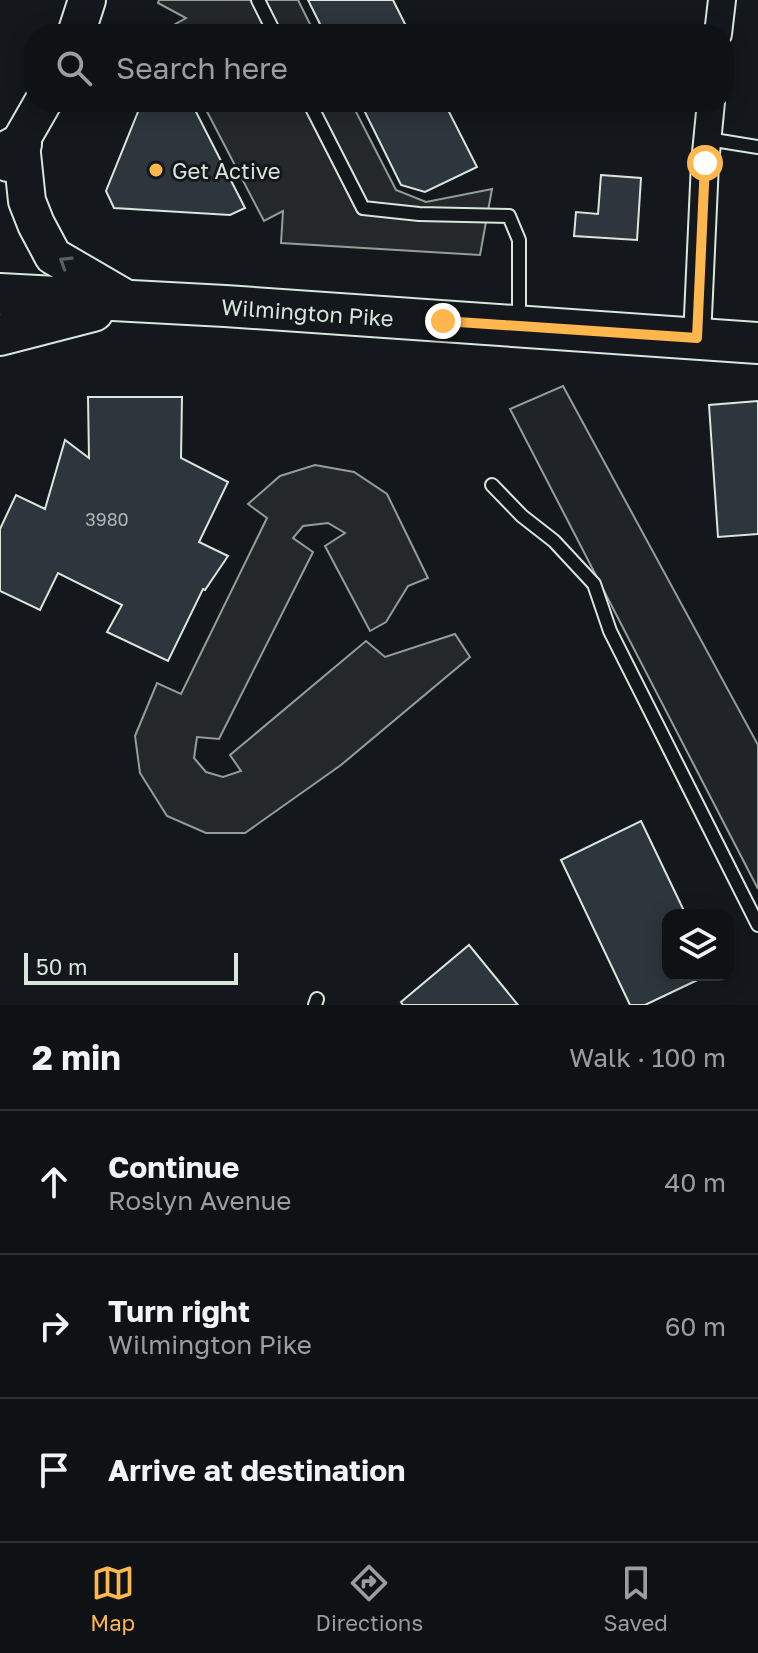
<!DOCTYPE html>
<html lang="en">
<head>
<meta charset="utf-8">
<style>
  :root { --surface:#0f1215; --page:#1d2022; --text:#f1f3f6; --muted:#9b9ea0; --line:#2f3234; --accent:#ffb74d }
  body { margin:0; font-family:"Golos Text",sans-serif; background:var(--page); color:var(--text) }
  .controls { position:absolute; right:24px; bottom:24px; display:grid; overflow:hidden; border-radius:16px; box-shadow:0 4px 20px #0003 }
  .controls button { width:72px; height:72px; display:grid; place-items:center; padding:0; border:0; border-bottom:2px solid var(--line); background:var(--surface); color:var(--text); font:40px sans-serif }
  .scale { position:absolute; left:24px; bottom:20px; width:214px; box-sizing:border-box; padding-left:8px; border:4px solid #d8e6dc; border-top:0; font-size:22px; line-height:28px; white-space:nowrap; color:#d8e6dc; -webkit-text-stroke:6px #14181c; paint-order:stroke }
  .stop { position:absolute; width:24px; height:24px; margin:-18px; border:6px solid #ffb74d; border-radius:50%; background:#fff }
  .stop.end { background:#ffb74d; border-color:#fff; box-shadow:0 2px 8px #0008 }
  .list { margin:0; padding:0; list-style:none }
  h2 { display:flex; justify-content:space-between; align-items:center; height:104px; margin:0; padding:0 32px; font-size:34px }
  h2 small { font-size:26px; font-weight:400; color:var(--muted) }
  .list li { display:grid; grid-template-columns:52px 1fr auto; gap:24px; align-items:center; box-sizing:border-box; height:144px; padding:0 32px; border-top:2px solid var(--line) }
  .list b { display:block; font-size:30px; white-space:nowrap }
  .list p { margin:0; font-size:26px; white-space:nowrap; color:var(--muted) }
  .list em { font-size:26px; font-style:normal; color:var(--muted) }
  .icon { flex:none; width:44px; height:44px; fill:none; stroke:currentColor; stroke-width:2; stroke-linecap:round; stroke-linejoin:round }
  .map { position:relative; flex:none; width:758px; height:1005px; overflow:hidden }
  .search { position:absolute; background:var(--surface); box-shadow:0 4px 20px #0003; left:24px; right:24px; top:24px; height:88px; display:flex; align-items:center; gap:20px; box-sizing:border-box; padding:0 28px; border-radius:32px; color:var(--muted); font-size:30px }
  .sheet { height:536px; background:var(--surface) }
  nav { display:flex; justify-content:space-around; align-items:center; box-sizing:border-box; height:112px; border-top:2px solid var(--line); background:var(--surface); font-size:22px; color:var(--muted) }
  nav a { display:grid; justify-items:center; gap:4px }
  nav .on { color:var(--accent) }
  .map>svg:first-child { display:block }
  .green { fill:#202428; stroke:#939e99; stroke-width:2 }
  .parking { fill:#24282b; stroke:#939e99; stroke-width:2 }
  .building { fill:#2c363c; stroke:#d8e6dc; stroke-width:2 }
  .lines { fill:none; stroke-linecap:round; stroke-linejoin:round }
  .service-casing { stroke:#d8e6dc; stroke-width:16 }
  .minor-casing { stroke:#d8e6dc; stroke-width:30 }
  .secondary-casing { stroke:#d8e6dc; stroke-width:40 }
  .primary-casing { stroke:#d8e6dc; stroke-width:44 }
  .service { stroke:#14181c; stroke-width:12 }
  .minor { stroke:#14181c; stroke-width:26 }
  .secondary { stroke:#14181c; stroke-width:36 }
  .primary { stroke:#14181c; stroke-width:40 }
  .oneway { stroke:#59605f }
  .route { stroke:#ffb74d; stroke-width:10 }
  .poi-dot { fill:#ffb74d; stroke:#14181c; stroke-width:3 }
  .labels { text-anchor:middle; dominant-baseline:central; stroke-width:6; stroke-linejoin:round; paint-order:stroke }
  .number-label { font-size:18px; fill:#adbab4 }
  .poi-label { font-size:22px; fill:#d8e6dc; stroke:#14181c; text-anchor:start }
  .street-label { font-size:22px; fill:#d8e6dc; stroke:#14181c }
</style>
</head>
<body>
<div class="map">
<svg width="758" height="1005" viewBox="0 0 758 1005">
  <rect width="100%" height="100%" fill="#14181c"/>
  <!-- green -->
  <path class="green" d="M563,386L758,745V889L510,409Z"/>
  <!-- parking -->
  <path class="parking" d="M159,0H298L315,34H167L165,30L186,18L158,3Z
    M202,102H351L396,190L426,202L492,189L480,255L281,243L283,211L264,221Z
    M315,465L354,472L387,494L428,578L408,586L386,622L370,631L325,546L345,533L328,523L303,526L293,538L313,552L219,739L197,737L194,758L206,772L223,777L241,771L230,755L366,641L385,657L455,634L470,657L341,765L245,833H206L167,816L140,773L135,736L157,683L181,694L267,518L248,504L280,476Z"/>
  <!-- building -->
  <path class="building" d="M308,0H393L410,34H325Z
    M142,102H191L245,208L230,215L114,208L106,191Z
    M360,102H444L477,167L425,192L401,185Z
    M601,175L641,178L637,240L574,236L576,212L598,214Z
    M88,397H182L181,458L228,482L199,542L228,556L205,590L203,589L168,661L107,632L122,605L58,573L40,610L0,591V529L16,495L45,509L65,440L89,458Z
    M758,401V534L718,537L709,405Z
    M641,821L686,915H668V975H708L645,1005H630L561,860Z
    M469,945L518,1005H403L401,1002Z"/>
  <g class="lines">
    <defs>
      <path id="service" d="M258,0L275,34
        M309,102L363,208L419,214L509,216L519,240V322
        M708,139L758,147
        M492,485L522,516L554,541L594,584L610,631L758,925
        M315,1005L317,999"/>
      <path id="minor" d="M718,34L722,0
        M697,338L705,163L711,102"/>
      <path id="secondary" d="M76,34L87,0
        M21,144L27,201L36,224L53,256L132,302
        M8,163L43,102"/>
      <g id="primary">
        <path d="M0,155L21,144"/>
        <path id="s1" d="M0,294L225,306L758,343"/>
        <path d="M0,335L93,311"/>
      </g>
    </defs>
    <!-- service casing -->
    <use href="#service" class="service-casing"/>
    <!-- minor casing -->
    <use href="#minor" class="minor-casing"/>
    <!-- secondary casing -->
    <use href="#secondary" class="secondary-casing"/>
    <!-- primary casing -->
    <use href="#primary" class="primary-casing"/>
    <!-- service -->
    <use href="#service" class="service"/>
    <!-- minor -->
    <use href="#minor" class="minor"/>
    <!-- secondary -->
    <use href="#secondary" class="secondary"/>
    <!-- primary -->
    <use href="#primary" class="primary"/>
  </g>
  <!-- one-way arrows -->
  <defs><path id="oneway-chevron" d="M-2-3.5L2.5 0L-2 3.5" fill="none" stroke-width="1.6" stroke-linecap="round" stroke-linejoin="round" transform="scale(2)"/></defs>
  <use class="oneway" href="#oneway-chevron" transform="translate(65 262) rotate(-148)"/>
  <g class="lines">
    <!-- route -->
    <path class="route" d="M443,321L697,338L705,163"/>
  </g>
  <!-- markers -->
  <circle class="poi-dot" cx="156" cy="170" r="8"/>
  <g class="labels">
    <!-- number labels -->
    <g class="number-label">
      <text x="107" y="519">3980</text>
    </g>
    <!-- poi labels -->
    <g class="poi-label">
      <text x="172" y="170">Get Active</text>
    </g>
    <!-- street labels -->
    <g class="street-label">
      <text stroke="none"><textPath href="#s1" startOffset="308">Wilmington Pike</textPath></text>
    </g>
  </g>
</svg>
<div class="controls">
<button><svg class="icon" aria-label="layers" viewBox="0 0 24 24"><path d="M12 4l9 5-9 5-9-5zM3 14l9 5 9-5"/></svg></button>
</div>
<div class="scale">50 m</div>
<div class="stop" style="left:705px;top:163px"></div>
<div class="stop end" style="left:443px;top:321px"></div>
<div class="search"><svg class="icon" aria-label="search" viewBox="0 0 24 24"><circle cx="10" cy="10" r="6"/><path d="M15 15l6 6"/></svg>Search here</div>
</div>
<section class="sheet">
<h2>2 min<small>Walk · 100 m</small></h2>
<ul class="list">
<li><svg class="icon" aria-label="ahead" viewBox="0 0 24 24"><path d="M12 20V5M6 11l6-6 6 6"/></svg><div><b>Continue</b><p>Roslyn Avenue</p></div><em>40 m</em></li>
<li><svg class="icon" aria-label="right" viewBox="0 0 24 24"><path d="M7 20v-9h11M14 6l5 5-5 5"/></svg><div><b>Turn right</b><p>Wilmington Pike</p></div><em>60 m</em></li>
<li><svg class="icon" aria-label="arrive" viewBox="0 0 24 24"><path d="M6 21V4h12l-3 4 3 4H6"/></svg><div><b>Arrive at destination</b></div></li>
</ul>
</section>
<nav>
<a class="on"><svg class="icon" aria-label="map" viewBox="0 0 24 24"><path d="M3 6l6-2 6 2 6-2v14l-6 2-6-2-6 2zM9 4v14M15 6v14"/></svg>Map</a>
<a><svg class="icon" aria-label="directions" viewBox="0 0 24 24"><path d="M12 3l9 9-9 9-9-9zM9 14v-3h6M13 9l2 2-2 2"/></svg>Directions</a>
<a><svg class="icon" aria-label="saved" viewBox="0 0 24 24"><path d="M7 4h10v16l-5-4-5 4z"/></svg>Saved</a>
</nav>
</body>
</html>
